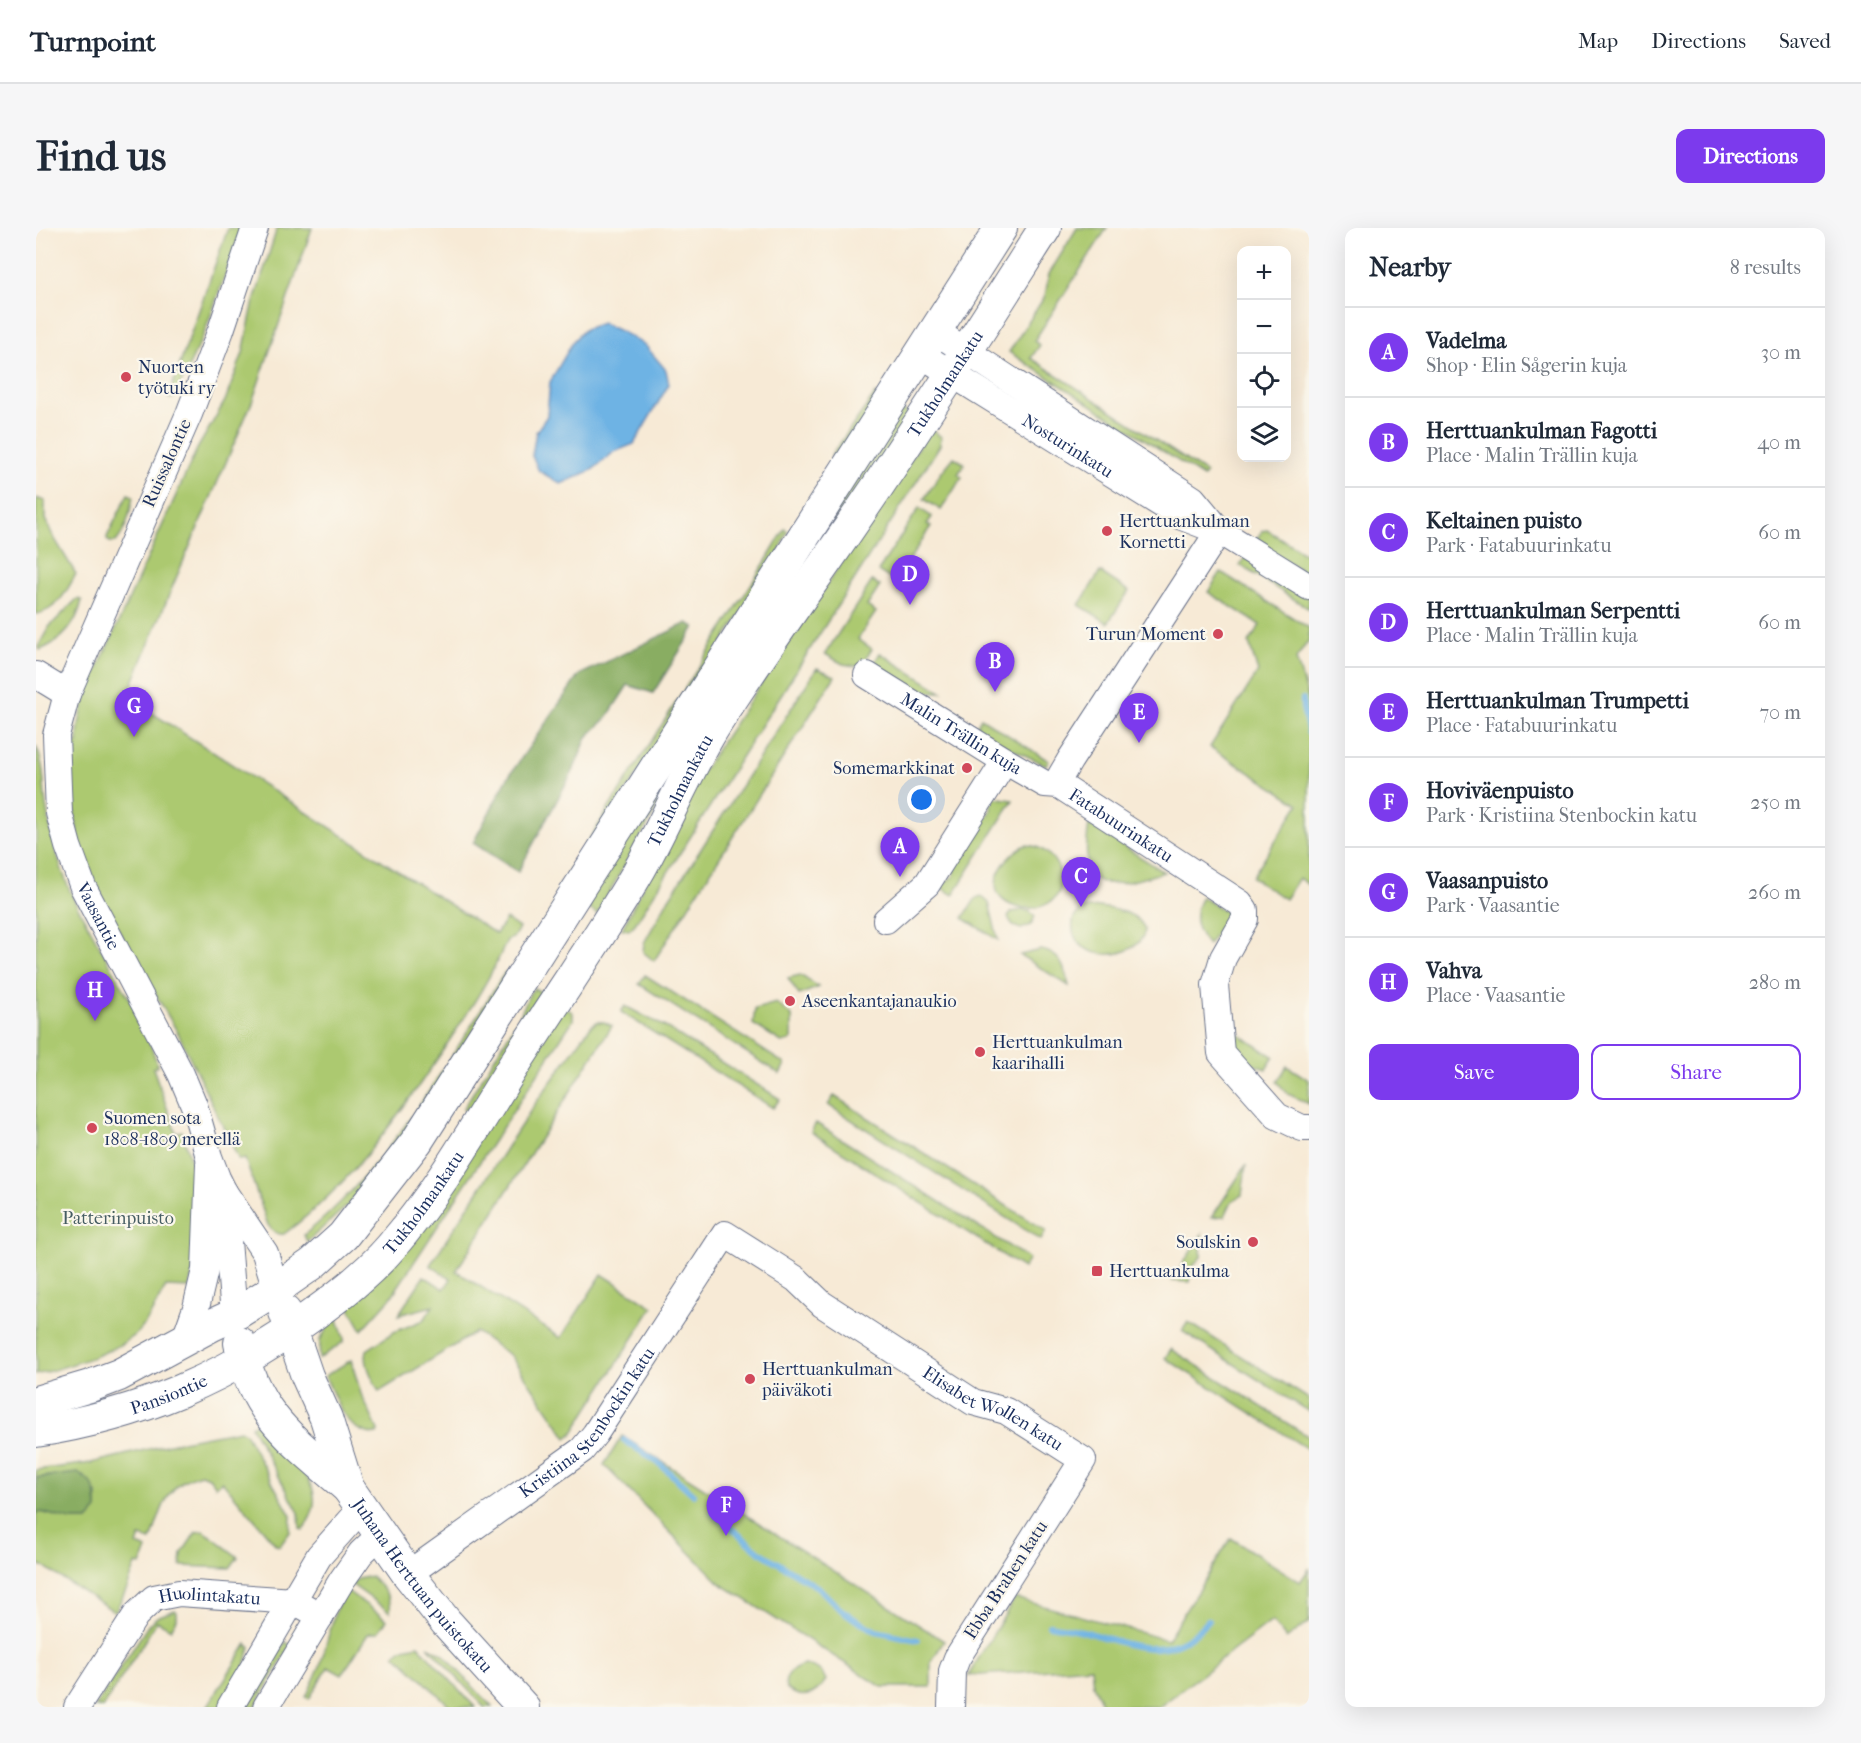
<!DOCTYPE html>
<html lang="en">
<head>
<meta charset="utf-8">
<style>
  :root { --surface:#fff; --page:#f6f6f7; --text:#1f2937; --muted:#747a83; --line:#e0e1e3; --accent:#7c3aed }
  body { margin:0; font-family:"IM FELL French Canon",serif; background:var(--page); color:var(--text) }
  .controls { position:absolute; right:18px; top:18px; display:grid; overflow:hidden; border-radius:12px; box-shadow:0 6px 24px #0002 }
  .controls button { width:54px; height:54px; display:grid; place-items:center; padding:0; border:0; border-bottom:2px solid var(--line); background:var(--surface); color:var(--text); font:30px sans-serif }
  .you { position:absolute; left:886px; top:572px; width:21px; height:21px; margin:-15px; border:4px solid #fff; border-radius:50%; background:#1a73e8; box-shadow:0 0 0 9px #1a73e833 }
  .badge { display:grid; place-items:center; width:39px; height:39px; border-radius:50%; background:var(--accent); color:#fff; font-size:20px; font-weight:700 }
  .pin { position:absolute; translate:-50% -50px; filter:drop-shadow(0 2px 3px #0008) }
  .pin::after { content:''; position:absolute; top:32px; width:21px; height:18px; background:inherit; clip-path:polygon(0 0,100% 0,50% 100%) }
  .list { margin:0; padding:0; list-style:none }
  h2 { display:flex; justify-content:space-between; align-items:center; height:78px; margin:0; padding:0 24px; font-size:26px }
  h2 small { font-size:20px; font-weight:400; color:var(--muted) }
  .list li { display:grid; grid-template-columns:39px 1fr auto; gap:18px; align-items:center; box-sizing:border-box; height:90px; padding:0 24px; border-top:2px solid var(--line) }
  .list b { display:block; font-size:22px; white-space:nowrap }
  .list p { margin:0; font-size:20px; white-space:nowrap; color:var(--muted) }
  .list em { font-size:20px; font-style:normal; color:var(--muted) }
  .actions { display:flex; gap:12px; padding:18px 24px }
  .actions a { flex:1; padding:14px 0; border:2px solid var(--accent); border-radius:12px; text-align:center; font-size:21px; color:var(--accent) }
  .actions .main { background:var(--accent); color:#fff }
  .icon { flex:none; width:33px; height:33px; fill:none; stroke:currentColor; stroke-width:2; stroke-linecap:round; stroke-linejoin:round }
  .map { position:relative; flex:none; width:1273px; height:1479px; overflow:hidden; border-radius:12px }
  header { display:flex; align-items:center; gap:36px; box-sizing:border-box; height:84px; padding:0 30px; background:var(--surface); border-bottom:2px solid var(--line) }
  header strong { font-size:28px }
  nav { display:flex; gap:33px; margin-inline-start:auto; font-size:21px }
  .intro { display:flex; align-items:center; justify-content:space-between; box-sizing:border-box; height:144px; padding:0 36px }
  h1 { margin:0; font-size:42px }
  .button { padding:15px 27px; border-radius:12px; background:var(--accent); color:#fff; font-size:21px; font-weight:700 }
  main { display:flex; gap:36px; padding:0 36px }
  aside { flex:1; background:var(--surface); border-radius:12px; box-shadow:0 6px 24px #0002 }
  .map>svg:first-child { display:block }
  .green { fill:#acc970; stroke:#647c67; stroke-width:1.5 }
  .forest { fill:#89ad62; stroke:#526e60; stroke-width:1.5 }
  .water { fill:#6eb3e4; stroke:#4471a1; stroke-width:1.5 }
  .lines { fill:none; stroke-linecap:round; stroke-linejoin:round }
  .stream { stroke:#6eb3e4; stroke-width:6 }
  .minor-casing { stroke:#687088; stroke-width:28 }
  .major-casing { stroke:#687088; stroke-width:34 }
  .minor { stroke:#fff; stroke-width:26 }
  .major { stroke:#fff; stroke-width:32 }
  .poi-dot { fill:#d1495b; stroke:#fbf7ec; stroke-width:2 }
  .labels { text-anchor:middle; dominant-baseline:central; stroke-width:4.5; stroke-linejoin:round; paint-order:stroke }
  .poi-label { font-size:18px; fill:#1b2f5e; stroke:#fbf7ec; text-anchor:start }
  .street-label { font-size:18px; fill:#1b2f5e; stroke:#fbf7ec }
  .park-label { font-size:18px; fill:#465d63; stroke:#fbf7ec }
</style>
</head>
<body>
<header>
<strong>Turnpoint</strong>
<nav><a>Map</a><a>Directions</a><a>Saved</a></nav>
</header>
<div class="intro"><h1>Find us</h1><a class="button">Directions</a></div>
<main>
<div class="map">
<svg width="1273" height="1479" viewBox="0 0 1273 1479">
  <rect width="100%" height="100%" fill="#fbf7ec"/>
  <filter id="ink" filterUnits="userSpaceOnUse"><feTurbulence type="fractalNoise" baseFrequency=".0167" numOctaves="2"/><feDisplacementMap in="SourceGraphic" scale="12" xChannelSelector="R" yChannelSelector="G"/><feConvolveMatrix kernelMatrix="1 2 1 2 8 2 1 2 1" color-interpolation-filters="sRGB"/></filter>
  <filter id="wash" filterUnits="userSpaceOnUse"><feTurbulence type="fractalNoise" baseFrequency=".008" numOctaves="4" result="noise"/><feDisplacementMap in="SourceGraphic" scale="24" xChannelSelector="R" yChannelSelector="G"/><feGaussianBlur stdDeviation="1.35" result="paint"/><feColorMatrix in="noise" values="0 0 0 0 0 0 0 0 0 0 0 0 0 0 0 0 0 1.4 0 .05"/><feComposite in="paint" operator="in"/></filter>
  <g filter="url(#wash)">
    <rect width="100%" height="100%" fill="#f7ead6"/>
    <!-- green -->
    <path class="green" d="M192,0H206L168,106L138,170L135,171L132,170Z
      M241,0H276L216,174L138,355L91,469L460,706L470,691L483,700L477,710L471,712C454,753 428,790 404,827C358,894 314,957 248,1006C240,1007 237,1003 232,997L209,931L203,932L142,805L83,703L61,660L43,614L35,560L34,514L42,515C41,494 48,475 55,455L161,221L189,173L207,125L217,77Z
      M1041,0H1071L998,113L1004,117L995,130L1170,245L1167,249L973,124L1009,68L1013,46Z
      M839,166L844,169L828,194L798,230L795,228Z
      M866,182L875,187L758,363L750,358Z
      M895,200L905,209L904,217L599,696L593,702L586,701L656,559Z
      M918,229L929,236L922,246L926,249L905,282L888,271L905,245Z
      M92,266L97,268C94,284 91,301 80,314H74L71,312V309Z
      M0,270L9,273V291L17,308L40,346C31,363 21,383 0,386Z
      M883,280L896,289L891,296L895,298L859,354L842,343Z
      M749,301L752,303L739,334L525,663L524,657L730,333Z
      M1231,302L1273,328V348L1219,313L1226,303Z
      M1209,329L1273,370V381L1204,337Z
      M1064,344L1093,363L1072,395L1043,377Z
      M1185,344L1273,400V412L1260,431L1273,472V657L1263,650L1249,671L1216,649L1263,576L1174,519L1222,444L1213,415L1224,397L1172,364Z
      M836,353L844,358L831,378L840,384L822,411L836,421L825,439L807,436L789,426Z
      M41,371L46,372C41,396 26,413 4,422L2,419L13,399Z
      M844,425L906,464C879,465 856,455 836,438Z
      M781,440L799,448L618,733L607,724L608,715L631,674Z
      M945,490L1013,533L1010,537L957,512L939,500Z
      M0,518C9,537 7,557 10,577C15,610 25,644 39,674L107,795L122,838L117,840L140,905L146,903L159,946L165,1010L153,1060L130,1059C122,1072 115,1088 106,1100C88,1123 28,1139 0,1147Z
      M625,554L633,559L561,686L546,676Z
      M957,569L977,572L917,667L903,658L918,648L922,626L954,585Z
      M1053,596L1128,644C1073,661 1041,669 1053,596Z
      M990,617C1025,618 1044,673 998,680C989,681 979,680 971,675C945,659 971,625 990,617Z
      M945,668L953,675L962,712L927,690L940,670Z
      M1166,669L1193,686L1172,717C1159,702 1155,687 1166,669Z
      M1063,679C1079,681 1105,685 1109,703C1098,739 1026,732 1038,689L1047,681Z
      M987,682L993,683L999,688L995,697L985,701L977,698L972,689L976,684Z
      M1004,722C1024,724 1029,740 1033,758L984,727Z
      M469,744H473L399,867L312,977L271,1014L268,1007C353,939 411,835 469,744Z
      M609,747L749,836L744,846L603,756Z
      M764,747L783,759L763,767L752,750Z
      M498,760L510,767L434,885L427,881L483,790L494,765Z
      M740,775L756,788V811L747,815L717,796L719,781Z
      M528,778L537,785V792L354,1071L326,1102L311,1075Z
      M589,778L631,800L744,871L737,880L585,784Z
      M561,794H568L576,798L420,1043L525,1110L566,1046L617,1079L536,1206L531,1210L475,1128L440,1104L343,1164C337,1151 327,1135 331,1122L358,1104L388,1092L397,1078L362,1087L388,1048L408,1061L415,1051L394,1037L499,876L555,798Z
      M1198,803L1238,829L1230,841L1197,829L1189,817Z
      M1251,838L1273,852V876L1252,866L1241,854Z
      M798,868L1010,1003L1005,1012L792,877Z
      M780,895L993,1031L987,1040L775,904Z
      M1210,937L1206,967L1196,973L1189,988L1176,989Z
      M1166,1006L1165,1029L1156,1039L1154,1054L1136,1053Z
      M300,1085L308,1111L307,1114L283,1131L284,1112Z
      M1152,1094L1273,1171V1184L1146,1103Z
      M1135,1121L1273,1209V1222L1129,1130Z
      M315,1132L325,1166L342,1202L341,1206C309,1206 301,1173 289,1148Z
      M222,1194C238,1211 276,1245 278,1268C280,1281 273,1292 267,1302L264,1300L263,1285L215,1198Z
      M204,1202L209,1205L255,1288L254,1304L244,1318L240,1317L186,1253L180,1258L173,1249L165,1246C128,1255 127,1281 115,1312L104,1309L101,1317L111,1321L105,1337L100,1336L91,1360L79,1384L0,1334V1286L5,1284L35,1292H52L61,1281V1265L19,1247L0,1250V1242L55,1235L146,1213Z
      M586,1208L908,1413L895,1434V1459H846L685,1356L568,1237Z
      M168,1303L202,1329L194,1340L145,1338L146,1325L160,1304Z
      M1195,1310L1264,1354L1273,1341V1394L1250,1411L1236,1393L1123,1479H1068L1057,1457L1055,1439L932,1448L979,1370L1131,1412Z
      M335,1348C345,1359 357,1368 354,1384L315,1356L322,1351Z
      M310,1362L351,1392L342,1404L332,1406L306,1447L292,1439L273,1471L270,1469L284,1438L300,1381Z
      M139,1382L141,1384V1391L135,1401L121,1393L67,1479H59L113,1396L121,1389Z
      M249,1414L255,1417L219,1479H210Z
      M211,1416L214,1419L208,1443L186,1479H171Z
      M382,1417L439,1479H415L359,1426L368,1420Z
      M392,1418L407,1426L456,1479H448Z
      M768,1437C780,1439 785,1441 790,1452C779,1469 767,1472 750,1461C747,1447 756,1441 768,1437Z"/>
    <!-- forest -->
    <path class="forest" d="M651,395L659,399L617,465L592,457L570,491L551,509L538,541L482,644L437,615L471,551L543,447Z
      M42,1245C59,1255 61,1263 61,1282L52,1292H35L5,1284L0,1286V1250Z"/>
    <!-- water -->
    <path class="water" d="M566,95L586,104L609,117L630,142L633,156L598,216L578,224L556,242L525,256L503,243L496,228L500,204L511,188L514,154L538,112L549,101Z"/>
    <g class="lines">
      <!-- stream -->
      <path class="stream" d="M1267,471V480L1273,505
        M588,1212L624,1236L658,1267
        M677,1285L724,1324L783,1360L803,1380L820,1392L840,1403L882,1412
        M1013,1397C1027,1399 1040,1401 1054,1405C1099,1419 1137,1435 1172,1392"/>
    </g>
  </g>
  <g filter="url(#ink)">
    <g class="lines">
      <defs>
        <g id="minor">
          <path id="s1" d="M219,0L185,102L153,186L31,466L20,507L23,585L32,618L47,659L145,846L158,877L173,929L181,950L188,964L229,1025L240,1061"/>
          <path d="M899,103L1157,271L1182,301"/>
          <path id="s2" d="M884,126L1146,289L1183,303L1273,359"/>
          <path id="s3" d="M1183,303L1034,532L1024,549L1023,557L1204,675L1209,682V691L1187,730L1179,757L1185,825L1241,888L1266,900H1273"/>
          <path d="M0,447L31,466"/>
          <path id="s4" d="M831,447L969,533L1009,556L1023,557"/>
          <path d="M850,692L891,656L969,533"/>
          <path d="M188,964L198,1087"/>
          <path d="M149,1111L160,1080L169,1042L173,936"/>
          <path id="s5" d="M372,1346L546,1222L559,1206L689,1006L760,1051L786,1076L937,1174L970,1183L1047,1232L921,1430L916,1443L915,1479"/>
          <path id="s6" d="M41,1479L100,1387L118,1370L143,1365L258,1373L285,1388"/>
          <path d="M194,1479L283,1328L325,1281"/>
          <path d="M230,1479L306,1352L325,1325L343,1308"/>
        </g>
        <g id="major">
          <path id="s7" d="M249,1084L271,1148L290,1190L312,1260L372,1346L410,1394L487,1479"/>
          <path d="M204,1115C218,1188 260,1214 312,1260"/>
          <path d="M0,1174L54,1158L83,1147L176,1097L198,1087L240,1061L276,1036L307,1008L381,913L965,0"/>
          <path id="s8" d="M0,1203C104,1187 190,1150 275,1088C303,1068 332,1046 355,1019C404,962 442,894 482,831C522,769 564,709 601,646C628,599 648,548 676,502C723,426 777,354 827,280C890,188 949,94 1009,0"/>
        </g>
      </defs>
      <!-- minor casing -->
      <use href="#minor" class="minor-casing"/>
      <!-- major casing -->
      <use href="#major" class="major-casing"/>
      <!-- minor -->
      <use href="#minor" class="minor"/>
      <!-- major -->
      <use href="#major" class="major"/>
    </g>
  </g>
  <!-- markers -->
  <g class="poi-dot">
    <circle cx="90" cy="149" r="6"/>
    <circle cx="1071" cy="303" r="6"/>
    <circle cx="1182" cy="406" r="6"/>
    <circle cx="931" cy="540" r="6"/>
    <circle cx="754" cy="773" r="6"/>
    <circle cx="944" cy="824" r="6"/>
    <circle cx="56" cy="900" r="6"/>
    <circle cx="1217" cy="1014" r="6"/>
    <rect x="1055" y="1037" width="12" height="12" rx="3"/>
    <circle cx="714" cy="1151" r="6"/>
  </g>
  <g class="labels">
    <!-- poi labels -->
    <g class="poi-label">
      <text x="102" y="139">Nuorten<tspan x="102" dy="21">työtuki ry</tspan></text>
      <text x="1083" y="293">Herttuankulman<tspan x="1083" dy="21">Kornetti</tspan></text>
      <text x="1170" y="406" text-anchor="end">Turun Moment</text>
      <text x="919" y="540" text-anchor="end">Somemarkkinat</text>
      <text x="766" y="773">Aseenkantajanaukio</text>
      <text x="956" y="814">Herttuankulman<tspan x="956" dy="21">kaarihalli</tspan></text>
      <text x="68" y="890">Suomen sota<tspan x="68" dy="21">1808-1809 merellä</tspan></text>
      <text x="1205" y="1014" text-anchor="end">Soulskin</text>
      <text x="1073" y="1043">Herttuankulma</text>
      <text x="726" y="1141">Herttuankulman<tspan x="726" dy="21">päiväkoti</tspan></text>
    </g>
    <!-- street labels -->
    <g class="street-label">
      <text stroke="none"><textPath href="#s8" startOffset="1434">Tukholmankatu</textPath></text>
      <text stroke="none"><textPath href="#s2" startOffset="174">Nosturinkatu</textPath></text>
      <text transform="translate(131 235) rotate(-66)">Ruissalontie</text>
      <text stroke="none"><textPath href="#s4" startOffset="111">Malin Trällin kuja</textPath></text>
      <text stroke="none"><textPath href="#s8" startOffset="948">Tukholmankatu</textPath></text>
      <text stroke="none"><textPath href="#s3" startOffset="375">Fatabuurinkatu</textPath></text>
      <text stroke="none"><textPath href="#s1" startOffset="734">Vaasantie</textPath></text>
      <text stroke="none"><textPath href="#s8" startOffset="462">Tukholmankatu</textPath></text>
      <text stroke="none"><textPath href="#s8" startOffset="138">Pansiontie</textPath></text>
      <text stroke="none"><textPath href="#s5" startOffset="794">Elisabet Wollen katu</textPath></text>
      <text stroke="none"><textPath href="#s5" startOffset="237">Kristiina Stenbockin katu</textPath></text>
      <text transform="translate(970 1352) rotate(-57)">Ebba Brahen katu</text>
      <text stroke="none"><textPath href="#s7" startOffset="310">Juhana Herttuan puistokatu</textPath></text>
      <text stroke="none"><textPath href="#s6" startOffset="190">Huolintakatu</textPath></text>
    </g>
    <!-- park labels -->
    <g class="park-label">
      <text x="82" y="990">Patterinpuisto</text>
    </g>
  </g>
</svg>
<div class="controls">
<button>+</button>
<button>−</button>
<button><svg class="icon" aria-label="locate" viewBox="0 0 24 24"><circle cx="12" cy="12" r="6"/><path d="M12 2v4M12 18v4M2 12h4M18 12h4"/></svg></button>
<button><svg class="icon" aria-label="layers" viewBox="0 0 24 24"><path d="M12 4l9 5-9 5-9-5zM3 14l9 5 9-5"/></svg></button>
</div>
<div class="you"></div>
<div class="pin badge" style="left:864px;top:649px">A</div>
<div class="pin badge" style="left:959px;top:464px">B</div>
<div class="pin badge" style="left:1045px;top:679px">C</div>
<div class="pin badge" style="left:874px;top:377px">D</div>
<div class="pin badge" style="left:1103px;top:515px">E</div>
<div class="pin badge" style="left:690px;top:1308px">F</div>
<div class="pin badge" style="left:98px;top:509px">G</div>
<div class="pin badge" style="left:59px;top:793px">H</div>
</div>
<aside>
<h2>Nearby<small>8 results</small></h2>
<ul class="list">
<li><span class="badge">A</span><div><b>Vadelma</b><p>Shop · Elin Sågerin kuja</p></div><em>30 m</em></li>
<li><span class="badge">B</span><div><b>Herttuankulman Fagotti</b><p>Place · Malin Trällin kuja</p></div><em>40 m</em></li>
<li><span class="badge">C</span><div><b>Keltainen puisto</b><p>Park · Fatabuurinkatu</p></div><em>60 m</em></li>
<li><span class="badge">D</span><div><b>Herttuankulman Serpentti</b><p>Place · Malin Trällin kuja</p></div><em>60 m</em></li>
<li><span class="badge">E</span><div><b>Herttuankulman Trumpetti</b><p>Place · Fatabuurinkatu</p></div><em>70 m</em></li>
<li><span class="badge">F</span><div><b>Hoviväenpuisto</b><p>Park · Kristiina Stenbockin katu</p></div><em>250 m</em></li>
<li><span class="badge">G</span><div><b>Vaasanpuisto</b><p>Park · Vaasantie</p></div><em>260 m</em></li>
<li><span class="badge">H</span><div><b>Vahva</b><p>Place · Vaasantie</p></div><em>280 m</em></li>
</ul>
<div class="actions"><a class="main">Save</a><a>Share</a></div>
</aside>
</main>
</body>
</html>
